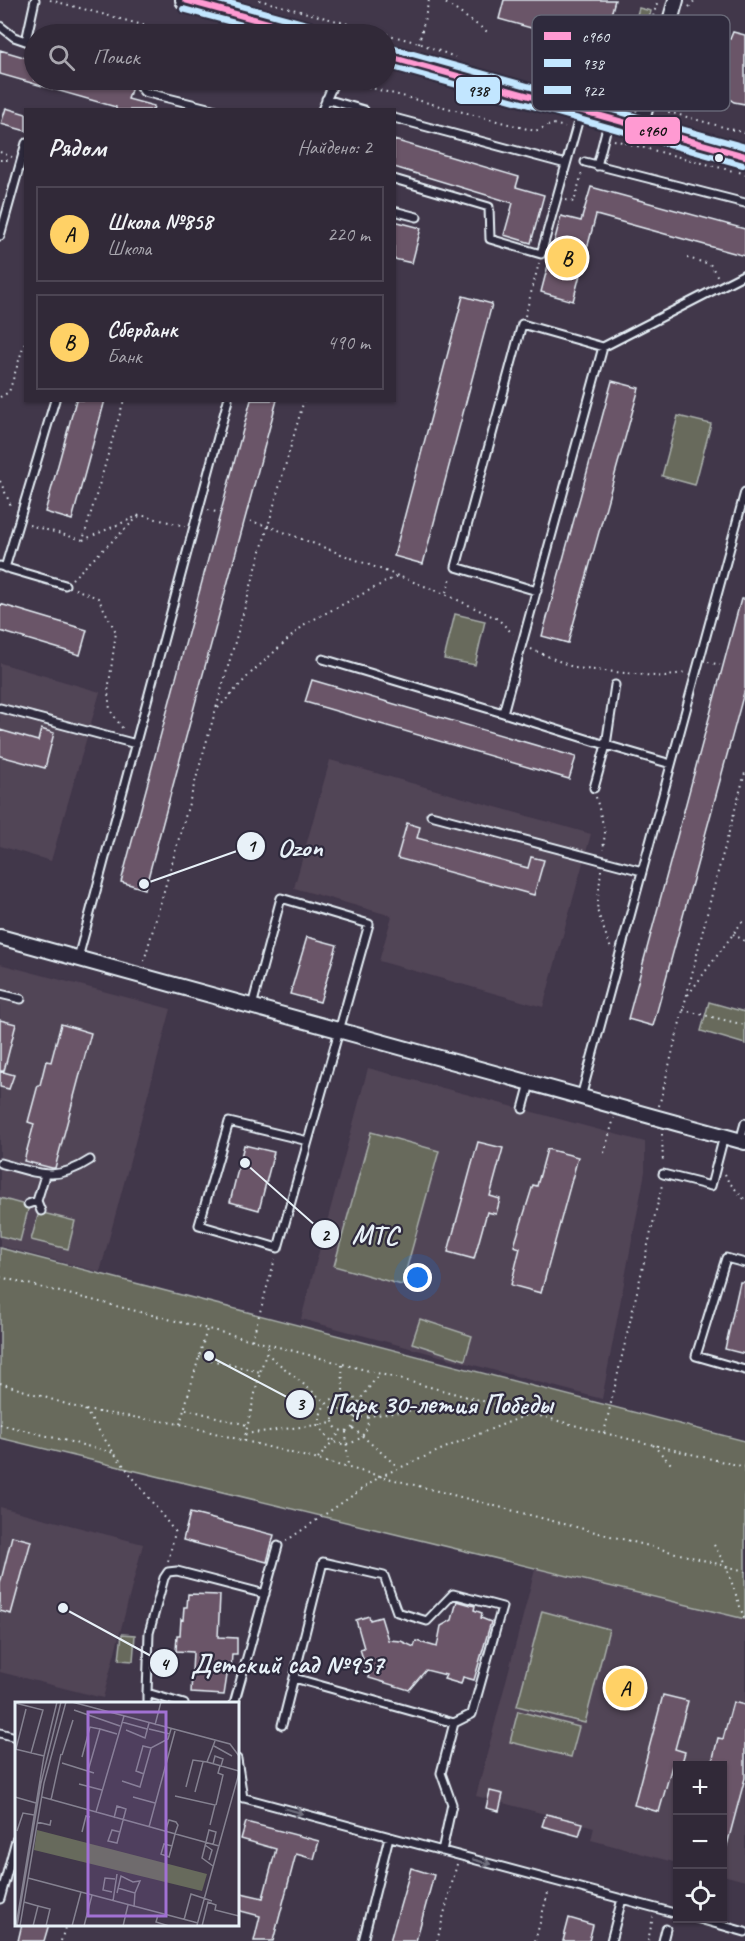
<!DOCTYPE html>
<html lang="ru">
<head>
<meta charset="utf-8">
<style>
  :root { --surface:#312938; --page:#393140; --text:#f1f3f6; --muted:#a8a6ae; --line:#4c4553; --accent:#ffd166 }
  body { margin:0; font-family:Caveat,sans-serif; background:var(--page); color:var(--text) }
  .controls { position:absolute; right:18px; bottom:18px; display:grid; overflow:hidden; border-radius:0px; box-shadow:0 2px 4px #0004 }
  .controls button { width:54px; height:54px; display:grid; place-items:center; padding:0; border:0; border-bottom:2px solid var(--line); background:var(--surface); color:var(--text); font:30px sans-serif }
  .you { position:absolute; left:418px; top:1278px; width:21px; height:21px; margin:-15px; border:4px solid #fff; border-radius:50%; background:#1a73e8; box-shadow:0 0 0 9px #1a73e833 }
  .badge { display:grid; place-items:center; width:39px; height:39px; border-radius:50%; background:var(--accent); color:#111; font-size:20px; font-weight:700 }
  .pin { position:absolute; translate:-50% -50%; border:3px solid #fff; box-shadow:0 2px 6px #0006 }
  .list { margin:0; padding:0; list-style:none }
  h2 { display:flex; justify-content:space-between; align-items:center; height:78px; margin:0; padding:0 24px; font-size:26px }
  h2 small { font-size:20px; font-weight:400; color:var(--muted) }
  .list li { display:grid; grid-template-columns:39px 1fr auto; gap:18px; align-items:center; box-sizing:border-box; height:96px; margin:0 12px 12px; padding:0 12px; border:2px solid var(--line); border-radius:0px }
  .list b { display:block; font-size:22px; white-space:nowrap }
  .list p { margin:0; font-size:20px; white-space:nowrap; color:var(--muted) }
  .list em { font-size:20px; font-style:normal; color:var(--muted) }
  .icon { flex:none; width:33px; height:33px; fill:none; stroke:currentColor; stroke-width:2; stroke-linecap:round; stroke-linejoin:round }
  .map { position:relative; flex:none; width:745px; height:1941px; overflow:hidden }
  .search { position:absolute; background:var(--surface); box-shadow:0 2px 4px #0004; left:24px; top:24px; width:372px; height:66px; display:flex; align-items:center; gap:15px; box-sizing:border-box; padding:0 21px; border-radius:33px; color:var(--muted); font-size:22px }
  .panel { position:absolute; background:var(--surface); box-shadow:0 2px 4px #0004; left:24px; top:108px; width:372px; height:294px; border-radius:0px }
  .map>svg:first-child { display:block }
  .built { fill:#514456 }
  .green { fill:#676a5c; stroke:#a8aeaa; stroke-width:1.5 }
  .building { fill:#6b5467; stroke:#e8f1f8; stroke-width:1.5 }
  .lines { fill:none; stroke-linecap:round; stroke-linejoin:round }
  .service-casing { stroke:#e8f1f8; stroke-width:11 }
  .minor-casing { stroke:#e8f1f8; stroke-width:18 }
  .tertiary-casing { stroke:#e8f1f8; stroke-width:22 }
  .path { stroke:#e8f1f8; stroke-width:2; stroke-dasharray:1.5 4.5; stroke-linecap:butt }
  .service { stroke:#2f2a3d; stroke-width:7 }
  .minor { stroke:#2f2a3d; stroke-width:14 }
  .tertiary { stroke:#2f2a3d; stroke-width:18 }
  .bus-1-casing { stroke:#2f2a3d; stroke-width:10 }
  .bus-2-casing { stroke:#2f2a3d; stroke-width:10 }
  .bus-3-casing { stroke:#2f2a3d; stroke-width:10 }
  .bus-1 { stroke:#ff9ad2; stroke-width:6 }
  .bus-2 { stroke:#c2e6ff; stroke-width:6 }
  .bus-3 { stroke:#c2e6ff; stroke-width:6 }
  .oneway { stroke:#70707e }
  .bus-dot { fill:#e8f1f8; stroke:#2f2a3d; stroke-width:2 }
  .inset-road { fill:none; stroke:#848190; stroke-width:1.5 }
  .view { fill:#a171d3; fill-opacity:0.15; stroke:#a171d3; stroke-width:3 }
  .inset-edge { fill:none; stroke:#e8f1f8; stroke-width:3 }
  .key { fill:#2f2a3d; stroke:#666675; stroke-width:1.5 }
  .key-label { font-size:16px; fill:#e8f1f8 }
  .leader { fill:none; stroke:#e8f1f8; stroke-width:2 }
  .callout-dot { fill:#e8f1f8; stroke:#2f2a3d; stroke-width:2 }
  .mark-label { font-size:18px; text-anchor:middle; font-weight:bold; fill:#111 }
  .callout-label { font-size:27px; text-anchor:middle; font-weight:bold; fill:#e8f1f8; stroke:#2f2a3d; stroke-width:4.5; stroke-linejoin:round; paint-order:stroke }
  .line-badge { stroke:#2f2a3d; stroke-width:2 }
  .pale-badge-label { font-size:16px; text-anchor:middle; font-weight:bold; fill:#111 }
</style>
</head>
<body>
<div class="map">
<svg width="745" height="1941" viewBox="0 0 745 1941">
  <rect width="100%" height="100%" fill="#41374a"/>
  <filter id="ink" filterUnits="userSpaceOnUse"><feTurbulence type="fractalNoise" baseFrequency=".0167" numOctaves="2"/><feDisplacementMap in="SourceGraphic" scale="12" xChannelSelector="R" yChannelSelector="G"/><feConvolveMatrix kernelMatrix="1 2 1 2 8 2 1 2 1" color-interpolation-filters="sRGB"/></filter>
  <g filter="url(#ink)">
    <!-- built -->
    <path class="built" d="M0,663L100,692L51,861L0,846Z
      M330,760L591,834L543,1007L379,961L392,916L294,888Z
      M0,964L171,1009L100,1272L0,1246Z
      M368,1068L645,1142V1172L602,1399L301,1319Z
      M0,1507L143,1544L103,1698L0,1672Z
      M544,1535L745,1610V1881L723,1875L722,1766H678L677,1863L591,1840L594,1827L476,1796Z"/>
    <!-- green -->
    <path class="green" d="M639,8L651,11L633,77L620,73Z
      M678,416L711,424L695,485L662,476Z
      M455,614L485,621L475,665L444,659Z
      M709,1002L745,1012V1044L701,1031Z
      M371,1132L439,1151L402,1285L334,1266Z
      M0,1198L29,1206L20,1241L0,1236Z
      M39,1212L75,1221L68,1249L31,1240Z
      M0,1248L745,1441V1619L0,1438Z
      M420,1319L472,1336L465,1360L412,1343Z
      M542,1611L609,1629L585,1723L517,1706Z
      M122,1634L135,1635L133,1661L119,1660Z
      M518,1711L579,1727L571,1757L510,1742Z"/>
    <!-- building -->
    <path class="building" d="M504,0H615L602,48L499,19Z
      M692,29L730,39L733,32L745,35V104L734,102L728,98L725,79L720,78L724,62L686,51Z
      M0,50L34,60V80H104L132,87L128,99L154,106L153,110H116V107L0,74Z
      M6,108L26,114V131L1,124Z
      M394,140L519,177L516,187L544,195L531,243L504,235L513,203L394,167Z
      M591,187L745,229V256L596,215L573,301L541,292L561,216L581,221Z
      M394,221L421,228L412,263L394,259Z
      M463,296L492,304L423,564L394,556Z
      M612,381L639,388L568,643L542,636Z
      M76,400H105L72,520L45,512Z
      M251,400H277L145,889L121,882Z
      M741,599H745V689L653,1026L628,1019Z
      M0,604L87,630L80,655L0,631Z
      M312,680L576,757L569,779L305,702Z
      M41,729L54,733L45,768L0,756V730L38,741Z
      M407,823L420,827L417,838L528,868L531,857L544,860L534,895L397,858Z
      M307,937L337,945L320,1002L290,994Z
      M0,1020L16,1024L4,1071H0Z
      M61,1024L91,1033L55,1168H52L24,1161L34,1124L28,1122L38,1085H40L46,1061L51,1062Z
      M0,1071L14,1075L9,1089L0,1087Z
      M478,1142L503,1148L490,1196L500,1199L496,1214L487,1212L474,1259L448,1252Z
      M244,1145L274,1152L259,1210L230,1202Z
      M547,1149L578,1157L541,1293L511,1285L520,1248L514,1246L533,1185L537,1186Z
      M740,1282H745V1354L725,1349Z
      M190,1513L274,1535L267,1562L183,1540Z
      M12,1536L31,1541L11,1614L0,1611V1584Z
      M188,1594L220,1595L218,1637L237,1638V1654H232L231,1669H228L224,1695L191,1693L193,1652L176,1651L177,1635H180L181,1619L183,1620L184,1607H187Z
      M457,1601L475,1606L474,1610L482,1613L481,1618L491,1622L474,1680L463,1677L461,1684L444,1679L446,1675L426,1670L409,1690L369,1678L360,1649L364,1648L356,1620L369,1616L370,1620L381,1617L388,1640L401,1641L414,1647L416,1641L437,1647L441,1626L452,1620Z
      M663,1695L688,1701L675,1749L685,1752L681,1766H672L659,1812L634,1805Z
      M733,1702L745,1705V1778L726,1849L723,1848V1766H711L718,1738L723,1739Z
      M490,1791L503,1794L499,1811L486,1808Z
      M546,1814L583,1823L579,1836L542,1826Z
      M246,1822L319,1841L314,1859L296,1854L273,1941H254L260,1916L237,1910V1892L263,1898L276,1849L241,1839Z
      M411,1868L434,1875L416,1941H390Z
      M569,1918L593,1925L589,1941H563Z
      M22,1924H49L44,1941H18Z"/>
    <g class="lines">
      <defs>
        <path id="service" d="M0,26L14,37L34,44
          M26,41L35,0
          M135,80L144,92L216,110
          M326,99L364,110
          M322,110L335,80
          M394,118L566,164
          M585,162L745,203
          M597,166L609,119
          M394,179L489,207L490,239L541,254L581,111
          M394,211L417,217
          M0,236L26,143
          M0,566L65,585
          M5,568L55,400
          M537,591L456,567L522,324L603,347L745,274
          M323,659L503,713L603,347
          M0,708L136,744
          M503,713L606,745L615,685
          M594,788L606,745L671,764
          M431,815L642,871
          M78,958L228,400
          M0,994L21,999
          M252,1006L281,898L369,924L278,1248L199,1225L229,1122L308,1141
          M581,1097L745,492
          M523,1109L530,1083
          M740,1141L745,1123
          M0,1163C37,1173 55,1183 90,1160
          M663,1174L711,1186L724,1136
          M28,1204L37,1201
          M41,1211L37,1201L45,1175
          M745,1263L726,1258L696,1356L745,1370
          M294,1678L454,1723L441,1773L452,1804L442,1851
          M147,1693V1704
          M184,1704L147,1693L149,1633L164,1578L168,1572L177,1571L265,1594
          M234,1704L278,1546
          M282,1725L323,1562L384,1576L397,1612L427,1621L453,1594L502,1607L472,1714L454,1723
          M0,1733L16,1737
          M237,1759L243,1798
          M237,1796L678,1914
          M0,1899L16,1840
          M696,1918L745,1932
          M363,1941L389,1837
          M611,1941L622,1899
          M663,1941L666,1929"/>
        <path id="minor" d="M640,127L676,0
          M0,937L745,1142"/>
        <path id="tertiary" d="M185,0L308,34
          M386,56L745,156"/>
      </defs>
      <!-- service casing -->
      <use href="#service" class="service-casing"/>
      <!-- minor casing -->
      <use href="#minor" class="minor-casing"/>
      <!-- tertiary casing -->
      <use href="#tertiary" class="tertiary-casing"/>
      <!-- path -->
      <path class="path" d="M50,0L176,34
        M259,0L419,43L455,57
        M441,0L489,33
        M689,7L695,0
        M419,43L429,0
        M555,51L549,68L567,73L561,87
        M614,65L618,78L634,82
        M345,81L535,131L553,124L565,127
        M631,91L658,0
        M662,103L665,111L745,133
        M618,104L631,91L637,92
        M614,140L733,171
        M0,152L12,157
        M0,160H9
        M739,172L745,174
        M566,200L574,202L582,173
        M687,258L710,264L718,277
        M525,316L539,263
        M0,397L9,392L26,338
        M0,481L12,508
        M208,510L216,512
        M250,521L268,526L445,594L498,619L513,634
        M29,525L83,540L124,400
        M83,540L140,515L185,526
        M72,579L140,515
        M75,589L98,598L116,632L108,692L110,710L123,729
        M446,592L452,575
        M531,649L575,668L665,677L685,672
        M708,662L720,665
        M218,708L250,674L305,624L397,576
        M596,797L605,832L603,850
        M601,870L597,910L611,949
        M733,934L745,941
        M144,961L304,400
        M688,995L745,918
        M683,1010L745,1025
        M659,1106L712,894L745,773
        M662,1134L663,1164
        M604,1153L614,1118
        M725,1174L728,1181L745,1200
        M0,1277L252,1340L604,1433L745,1467
        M252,1340L275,1259
        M266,1353L337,1412
        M199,1357L260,1372
        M342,1365L344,1409
        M0,1383L85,1410L180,1424L745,1571
        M320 1420a24 24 0 1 1 48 0a24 24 0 1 1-48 0Z
        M333 1420a11 11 0 1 1 22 0a11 11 0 1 1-22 0Z
        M186,1409L247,1425
        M85,1410L114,1453L175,1532L168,1562
        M351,1412L379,1374
        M355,1418L480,1401
        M0,1424L114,1453
        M180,1424L207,1329
        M353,1428L398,1467
        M346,1432L348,1467
        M604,1433L662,1185
        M245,1434L333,1423
        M244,1441L260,1372L269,1345
        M653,1445L671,1464
        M318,1459L341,1431
        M286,1541L381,1476L461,1441L532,1413
        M714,1545L726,1566L745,1621
        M61,1941L66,1924
        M437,1941L457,1864
        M535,1941L549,1889
        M648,1941L653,1917"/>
      <!-- service -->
      <use href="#service" class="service"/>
      <!-- minor -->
      <use href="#minor" class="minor"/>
      <!-- tertiary -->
      <use href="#tertiary" class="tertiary"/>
      <defs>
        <path id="bus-1" d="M185,0L308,34
          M386,56L745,156"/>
        <path id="bus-2" d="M183,9L276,34
          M386,65L743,165"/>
        <path id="bus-3" d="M219,0L310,25
          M388,47L745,147"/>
      </defs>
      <!-- bus-1 casing -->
      <use href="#bus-1" class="bus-1-casing"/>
      <!-- bus-2 casing -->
      <use href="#bus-2" class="bus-2-casing"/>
      <!-- bus-3 casing -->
      <use href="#bus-3" class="bus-3-casing"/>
      <!-- bus-1 -->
      <use href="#bus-1" class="bus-1"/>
      <!-- bus-2 -->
      <use href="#bus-2" class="bus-2"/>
      <!-- bus-3 -->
      <use href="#bus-3" class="bus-3"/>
    </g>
    <!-- one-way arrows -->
    <defs><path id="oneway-shaft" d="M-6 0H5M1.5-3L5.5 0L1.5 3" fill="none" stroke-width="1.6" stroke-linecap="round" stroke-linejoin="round" transform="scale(1.5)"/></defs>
    <g class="oneway">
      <use href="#oneway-shaft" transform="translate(294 1811) rotate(15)"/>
      <use href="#oneway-shaft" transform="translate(482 1862) rotate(15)"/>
    </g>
  </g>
  <!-- markers -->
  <circle class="bus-dot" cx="719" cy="158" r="5"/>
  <!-- overview -->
  <g transform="translate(15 1702)">
    <rect width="224" height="224" fill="#41374a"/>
    <path d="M22,128L192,172L187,189L19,148Z" fill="#676a5c"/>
    <path class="inset-road" d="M57,0L215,42L224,54M0,1L28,8L16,51M59,8L105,24M107,20L132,27M140,23L146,0M134,27L155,32M111,28L130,36L134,21M200,39L192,60L224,69M199,44L217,54M0,47L29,54M1,47L11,7M47,53L58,18M67,55L75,25L85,27M47,61L79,71M198,62L200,54L208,57L206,64M73,69L85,27L102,32M129,72L121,69L128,44L136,46L153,37L156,27M107,79L125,85L136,46M64,82L87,88M171,85L178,58L192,60M180,90L188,60M160,94L200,103L195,123M0,95L21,101M27,95L204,144M118,95L140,101M36,98L46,52M201,103L208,73L203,71L205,64M81,110L109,14M99,116L102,104L111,107L102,141L93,139L97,128L105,130M22,120L35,123L36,118M134,125L160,29M2,129L8,111L19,113M67,130L71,114L75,115M150,130L154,118L161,120L163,123L160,132L157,144L154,155L146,152L149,142L157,144M190,143L197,148L194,158M198,143L201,130L194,128L187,156L198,164M13,176L183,221M103,186L120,191L119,205M97,190L88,188L90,176L100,177M102,191L106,174L118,180L125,179L120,191M98,199L102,172M9,200L23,204L18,224M23,204L35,207L31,224M143,213L141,220L154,224M169,218L176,192L197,199M182,223L224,71M1,224L29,54L42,0M2,224L26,81L46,0M5,224L29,81L51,0M57,224L66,190M69,224L77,193M108,224L113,203M187,224L193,200L201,203L200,208L224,214"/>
    <path class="view" d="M73,10H151V214H73Z"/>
    <rect width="224" height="224" class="inset-edge"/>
  </g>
  <!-- legend -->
  <rect x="532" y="15" width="198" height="96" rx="9" class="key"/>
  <rect x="544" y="32" width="27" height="8" fill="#ff9ad2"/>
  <rect x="544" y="59" width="27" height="8" fill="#c2e6ff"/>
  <rect x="544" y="86" width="27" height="8" fill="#c2e6ff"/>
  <g class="key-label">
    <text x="582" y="42">с960</text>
    <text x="582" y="69">938</text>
    <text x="582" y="96">922</text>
  </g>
  <!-- callouts -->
  <path class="leader" d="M144 884L251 846M245 1163L325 1234M209 1356L300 1404M63 1608L164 1663"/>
  <g class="callout-dot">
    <circle cx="144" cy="884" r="6"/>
    <circle cx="245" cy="1163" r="6"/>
    <circle cx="209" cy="1356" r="6"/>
    <circle cx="63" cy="1608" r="6"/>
    <circle cx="251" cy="846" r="15"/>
    <circle cx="325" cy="1234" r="15"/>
    <circle cx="300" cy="1404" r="15"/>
    <circle cx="164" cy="1663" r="15"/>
  </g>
  <g class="mark-label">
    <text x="251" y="852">1</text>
    <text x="325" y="1241">2</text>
    <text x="300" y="1410">3</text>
    <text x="164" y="1670">4</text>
  </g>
  <g class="callout-label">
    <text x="300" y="856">Ozon</text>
    <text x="375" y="1244">МТС</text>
    <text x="440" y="1413">Парк 30-летия Победы</text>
    <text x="287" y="1673">Детский сад №957</text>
  </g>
  <g class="line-badge">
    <rect x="455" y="76" width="46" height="29" rx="6" fill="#c2e6ff"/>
    <rect x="624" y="116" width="57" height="29" rx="6" fill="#ff9ad2"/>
  </g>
  <g class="pale-badge-label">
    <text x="478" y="96">938</text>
    <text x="652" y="136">с960</text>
  </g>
</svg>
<div class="controls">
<button>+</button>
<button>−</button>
<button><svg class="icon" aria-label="locate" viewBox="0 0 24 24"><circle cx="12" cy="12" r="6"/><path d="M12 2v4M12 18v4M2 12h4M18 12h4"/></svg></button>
</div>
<div class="you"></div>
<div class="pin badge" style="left:625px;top:1688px">A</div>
<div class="pin badge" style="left:567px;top:258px">B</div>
<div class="search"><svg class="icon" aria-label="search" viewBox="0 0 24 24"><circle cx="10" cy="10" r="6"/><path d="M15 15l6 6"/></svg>Поиск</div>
<section class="panel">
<h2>Рядом<small>Найдено: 2</small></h2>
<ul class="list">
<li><span class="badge">A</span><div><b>Школа №858</b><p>Школа</p></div><em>220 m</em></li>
<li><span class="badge">B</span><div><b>Сбербанк</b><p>Банк</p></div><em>490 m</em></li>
</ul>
</section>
</div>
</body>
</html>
